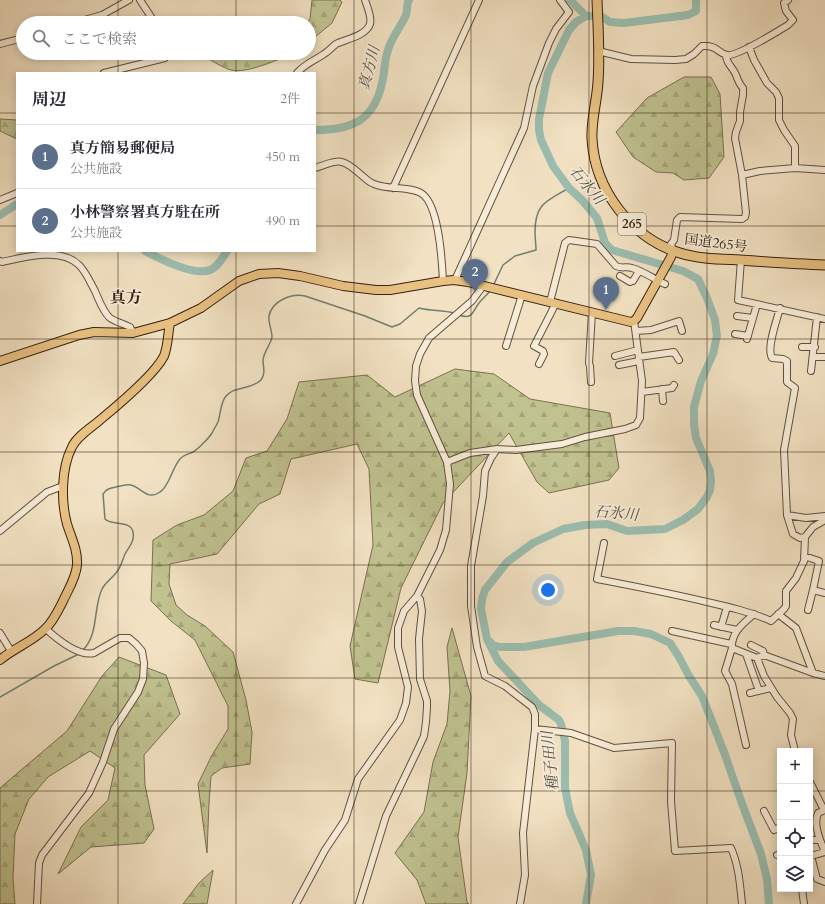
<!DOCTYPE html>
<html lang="ja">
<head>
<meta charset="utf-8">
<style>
  :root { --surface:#fff; --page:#f7f7f7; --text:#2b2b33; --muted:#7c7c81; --line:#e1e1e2; --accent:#0b8043 }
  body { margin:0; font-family:Cardo,"Noto Serif JP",serif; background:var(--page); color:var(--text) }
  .controls { position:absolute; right:12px; bottom:12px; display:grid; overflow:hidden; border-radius:0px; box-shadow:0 2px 10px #0003 }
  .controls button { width:36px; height:36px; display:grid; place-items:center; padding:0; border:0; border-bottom:1px solid var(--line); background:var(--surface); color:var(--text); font:20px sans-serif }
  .you { position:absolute; left:548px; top:590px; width:14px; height:14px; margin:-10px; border:3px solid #fff; border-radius:50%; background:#1a73e8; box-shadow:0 0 0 6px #1a73e833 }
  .badge { display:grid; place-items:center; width:26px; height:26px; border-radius:50%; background:var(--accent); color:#fff; font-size:13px; font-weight:700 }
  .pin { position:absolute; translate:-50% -33px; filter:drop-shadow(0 1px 2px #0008) }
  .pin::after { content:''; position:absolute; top:21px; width:14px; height:12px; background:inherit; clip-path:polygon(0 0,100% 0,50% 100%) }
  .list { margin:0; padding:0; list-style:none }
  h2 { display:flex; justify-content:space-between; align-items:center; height:52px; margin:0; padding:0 16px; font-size:17px }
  h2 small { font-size:13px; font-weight:400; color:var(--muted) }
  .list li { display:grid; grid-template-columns:26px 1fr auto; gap:12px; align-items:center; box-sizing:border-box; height:64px; padding:0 16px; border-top:1px solid var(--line) }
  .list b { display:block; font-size:15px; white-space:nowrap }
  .list p { margin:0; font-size:13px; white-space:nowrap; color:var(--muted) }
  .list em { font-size:13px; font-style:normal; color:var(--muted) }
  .icon { flex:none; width:22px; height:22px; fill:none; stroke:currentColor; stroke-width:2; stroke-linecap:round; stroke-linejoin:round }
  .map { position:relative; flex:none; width:825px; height:904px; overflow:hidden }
  .search { position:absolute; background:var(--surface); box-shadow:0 2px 10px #0003; left:16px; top:16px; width:300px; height:44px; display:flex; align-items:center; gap:10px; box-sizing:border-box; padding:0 14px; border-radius:22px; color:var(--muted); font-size:15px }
  .panel { position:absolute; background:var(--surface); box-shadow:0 2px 10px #0003; left:16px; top:72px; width:300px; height:180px; border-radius:0px }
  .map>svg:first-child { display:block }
  .forest { fill:url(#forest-firs); stroke:#7a7150 }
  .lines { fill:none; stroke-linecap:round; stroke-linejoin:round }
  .stream { stroke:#727f70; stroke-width:1.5 }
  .river { stroke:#9bbeb0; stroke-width:8 }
  .minor-casing { stroke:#64503d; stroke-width:8 }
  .major-casing { stroke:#352010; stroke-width:10 }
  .highway-casing { stroke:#352010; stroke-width:11 }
  .minor { stroke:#f7ecd8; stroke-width:6 }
  .major { stroke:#e9c182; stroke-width:8 }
  .highway { stroke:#e9c182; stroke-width:9 }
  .grid { fill:none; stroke:#352010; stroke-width:1; stroke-opacity:0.55 }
  .labels { text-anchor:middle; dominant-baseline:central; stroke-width:3.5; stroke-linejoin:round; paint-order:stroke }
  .shield { fill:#f7ecd8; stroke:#6f5d4c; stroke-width:1 }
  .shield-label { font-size:13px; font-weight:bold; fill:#352010 }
  .street-label { font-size:14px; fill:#352010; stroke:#f7ecd8 }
  .water-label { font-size:15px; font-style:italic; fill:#544f40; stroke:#f7ecd8 }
  .quarter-label { font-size:16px; font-weight:bold; fill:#352010; stroke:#f7ecd8 }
</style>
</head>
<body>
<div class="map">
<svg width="825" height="904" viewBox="0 0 825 904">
  <defs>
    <pattern id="forest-firs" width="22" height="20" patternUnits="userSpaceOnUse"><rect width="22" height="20" fill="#c0c290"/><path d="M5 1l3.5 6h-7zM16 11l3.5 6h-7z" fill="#a6a67b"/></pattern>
  </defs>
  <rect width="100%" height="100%" fill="#f2e2c3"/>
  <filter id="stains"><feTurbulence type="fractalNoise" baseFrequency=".005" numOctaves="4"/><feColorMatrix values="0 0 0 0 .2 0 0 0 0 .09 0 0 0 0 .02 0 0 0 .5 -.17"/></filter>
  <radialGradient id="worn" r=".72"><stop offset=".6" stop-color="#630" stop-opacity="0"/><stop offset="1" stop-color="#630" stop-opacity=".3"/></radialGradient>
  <!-- forest -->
  <path class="forest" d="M312,0H340L342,2L332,23L309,42V23H307L310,19Z
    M260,53H294C279,59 247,74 231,70C223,68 211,60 203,56L238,58Z
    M684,77H711L720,94L724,157L709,178L684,180L673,173L656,172L633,157L616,132L647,98Z
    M0,119L17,120V139L0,131Z
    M455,369L494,374L530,399L610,413L619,468L609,480L549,493L537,482L509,433L443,503L401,588L378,683L355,679L350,646L373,545L369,469L357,444L291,459L280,494L259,504L217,554L170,564L169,584L176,605L187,615L205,626L233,652L246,700L252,732L250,764L222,768L211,776L209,803L207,853L198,784L211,757L228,729V706L195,640L171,621L151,601L153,540L177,525L204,515L233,491L246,458L267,451L287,419L299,382L367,375L395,397Z
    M452,628L471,696L467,773L458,837L467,902L469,904H426L417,880L395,853L424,812L433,762L447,724L450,691L447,647Z
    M119,657L166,675L180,714L144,755L145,785L154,829L144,843L91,847L58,874L81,827L108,800L115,768L90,751L48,777L29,799L15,834L13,878L15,904H0V788L67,731L102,676Z
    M213,870L207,904H183L199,883Z"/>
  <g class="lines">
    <!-- stream -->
    <path class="stream" d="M493,286L503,265L515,256L536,250C536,244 535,238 535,232C535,203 547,201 569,188
      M459,315C473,320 472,312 479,303C482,299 487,295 490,291
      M83,650C99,634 93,608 102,589C105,583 111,579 116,573C121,567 122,561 125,554C129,547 135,541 133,532C131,520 112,526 105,519L103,494C106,489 110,488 116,487C120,486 126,484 131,485C142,488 148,501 160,492C169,487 172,468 180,459C183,455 189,454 193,452C198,449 209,438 212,433C214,429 216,426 218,422C221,414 220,403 226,396C234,386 251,390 261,380C266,373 263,367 263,360C264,351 271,344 272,337C272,330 268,323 269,316C272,301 291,293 305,296L365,316L392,327L400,324L419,308C430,311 443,310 454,313
      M0,697L54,666L79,654"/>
    <!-- river -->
    <path class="river" d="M570,0L586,16
      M315,130C351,130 374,121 382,83C385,72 384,61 388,50C392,36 401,27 406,15C408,10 406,5 409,0
      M0,215L17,204
      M145,251C160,259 194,276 210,270C218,267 223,257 227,251
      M488,640L493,645L500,647H524L618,631H634L651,634L670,643L679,657L689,676L702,696L724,752L741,801L761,854L767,879L769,904
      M586,904L591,875L586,850L570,813L565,788V741L561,724L559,720L539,705L498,661L487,639L481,609L482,599L485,590L507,562L533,543L563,529L585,525L607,524L627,531L665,529L683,520L698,509L707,497L710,490L711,481L710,471L696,438L694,424V407L701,381L713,354L717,336L715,320L707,298L698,279L683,271L612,250L605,243L597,218L582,200L569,188L553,166L541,140L539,130V119L548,73L569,30L576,22L586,16H601L610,22L624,23L688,15L696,11V0"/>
    <defs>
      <path id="minor" d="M140,0L155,23
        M74,23L102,15L129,0
        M0,44L23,38
        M749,47L754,60L767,83L776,92L779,98V120L784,130L795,146V168
        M598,51L631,59L675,60L686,59L694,54L702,46C718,45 717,53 727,55C737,57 778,31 788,25L793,20L786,11L784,3L788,0
        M104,73L165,58L167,53
        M297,73C306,63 314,61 324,54C329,51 332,47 336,44C346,39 366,36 370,24C372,17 367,6 365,0
        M315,168C337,161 340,156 359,173C364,177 368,182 374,184C388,190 405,186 419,192C439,200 442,261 443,281
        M742,175L760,171L795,168L825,170
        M393,188L479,0
        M0,200L17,193
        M673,251L671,244L674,240L677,220L680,217L742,219L745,217L746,213L742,175L735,138L736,132L740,121V112L743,95V88C739,84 738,80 736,75C733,67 726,64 726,55
        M741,260L738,300L825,319
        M0,261L2,262C24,257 61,247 79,265C86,272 90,282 95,291C99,300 103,312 110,318C116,322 124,324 130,327L133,333
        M620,276L630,282L633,281L639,271
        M455,280L524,128L533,86L549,43L556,29L569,12L560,0
        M550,302L565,243L569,240L597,244L616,266C622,269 626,266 632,268C643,271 654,279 665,284
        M780,308C777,320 766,348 772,358L783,359L787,361V382L795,388L784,450L787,515L793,534L800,538L805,537
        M737,316L753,318
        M636,331L651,330L679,321L682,331
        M735,334L748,336
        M747,339L757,304
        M506,346L522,295
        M802,347H815
        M615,356L638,350
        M639,357L674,352L679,360
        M813,357H825
        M539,364L544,354L543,351L534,346L556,303
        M619,365L639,361
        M811,371L817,317
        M591,382L590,366L589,363L592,312
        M662,389L663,401
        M642,392L672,388L674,385
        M497,449L491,458L485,471L483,496L471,566V606L477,647L485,676L505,686L532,707L535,714V729L523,833L525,875L520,904
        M447,462L470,453L497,449L516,450L562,444L585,437L625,429L636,425L640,418L642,381L634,321
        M787,515L806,518L825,516
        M0,531L47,492L63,486
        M604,543L597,579C633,586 670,593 707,602C729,607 751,612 771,621L784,609L786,606V591L796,578L804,561L805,537L813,527L825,520
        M804,556L819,561L813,590L825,593
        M808,610L813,590
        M754,614C744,623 731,632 732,648L757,658L764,655L813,673L825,676
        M778,614L796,628L813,673
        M714,625L737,630
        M721,627L727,607
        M672,631L731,644
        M0,633L11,651
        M751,645L763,651L764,655
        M732,648L725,671L732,684L746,745
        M746,654L759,691
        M757,658L764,676L777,697L790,713L793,719L791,735L795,751
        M750,693L771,688
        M535,729L571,733L614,748L672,743L671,801L675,851L731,848C739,866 740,885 742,904
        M810,782L824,810
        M825,810L818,813C813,825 820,840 825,852
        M764,811L774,830L780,827
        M810,840H819
        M825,852L811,856L817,879L825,882
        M777,855L780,854
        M802,889L804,904
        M37,904L39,863L42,855L89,793L103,762L114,729L138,692L143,679L144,663L142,651L136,644L129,638H120L94,653C78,657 57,639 46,629
        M296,904L325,850L345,820L358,779L400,720L406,703L408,687L398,647V628L404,611L417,596L440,550L446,530L450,484L447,462L417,395L415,381L416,366L420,354L429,338L472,301L483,286
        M359,904L386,816L419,747L424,736L426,722L427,707V701L420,679L419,639L422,611L420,599L417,596"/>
      <path id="major" d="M0,361L79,335L94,332L133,333L170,323L201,308L239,281L259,274L278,273L300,276L343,286L376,290H390L443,281L454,280L468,282L631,322L634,321L637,318L671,257L673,251
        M0,660C14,648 32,642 45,629C53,622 58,611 63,601C68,590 76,578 77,565C78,550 71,537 67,524C61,502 61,468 72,447C77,436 91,428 100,420C117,406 155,374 164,356C168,346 168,333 170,323"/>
      <path id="highway" d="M597,0C598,27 600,55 598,82C597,101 591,120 592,139C595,190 631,238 680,253C699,259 720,259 740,260C768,262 796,264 825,265"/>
    </defs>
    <!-- minor casing -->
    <use href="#minor" class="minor-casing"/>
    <!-- major casing -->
    <use href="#major" class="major-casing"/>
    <!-- highway casing -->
    <use href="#highway" class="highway-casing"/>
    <!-- minor -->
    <use href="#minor" class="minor"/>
    <!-- major -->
    <use href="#major" class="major"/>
    <!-- highway -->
    <use href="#highway" class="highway"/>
  </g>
  <!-- grid -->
  <path class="grid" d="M118,0V23M236,0V23M354,0V904M471,0V904M589,0V904M707,0V904M118,53V73M236,53V73M0,113H17M315,113H825M0,226H17M315,226H825M118,251V904M236,251V904M0,339H825M0,452H825M0,565H825M0,678H825M0,791H780M810,791H825"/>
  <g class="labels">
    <!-- shield labels -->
    <rect class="shield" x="618" y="213" width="28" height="22" rx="3"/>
    <g class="shield-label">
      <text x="632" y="224">265</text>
    </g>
    <!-- street labels -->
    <g class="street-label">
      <text transform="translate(716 243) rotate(7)">国道265号</text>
    </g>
    <!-- water labels -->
    <g class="water-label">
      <text transform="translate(369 68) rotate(-75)">真方川</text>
      <text transform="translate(587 185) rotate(50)">石氷川</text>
      <text transform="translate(616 513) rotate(5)">石氷川</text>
      <text transform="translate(550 761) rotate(-96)">種子田川</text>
    </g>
    <!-- quarter labels -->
    <g class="quarter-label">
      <text x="126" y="298">真方</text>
    </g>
  </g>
  <rect width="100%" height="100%" filter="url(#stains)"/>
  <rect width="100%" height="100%" fill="url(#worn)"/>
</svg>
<div class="controls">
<button>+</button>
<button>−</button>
<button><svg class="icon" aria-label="locate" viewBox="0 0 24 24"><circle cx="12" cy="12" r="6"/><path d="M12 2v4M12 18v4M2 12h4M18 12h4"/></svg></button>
<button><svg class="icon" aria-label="layers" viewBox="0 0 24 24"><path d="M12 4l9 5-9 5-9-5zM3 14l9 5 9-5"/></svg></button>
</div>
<div class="you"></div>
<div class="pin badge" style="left:606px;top:310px;background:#5c6f8a">1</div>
<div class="pin badge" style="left:475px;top:292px;background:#5c6f8a">2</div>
<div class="search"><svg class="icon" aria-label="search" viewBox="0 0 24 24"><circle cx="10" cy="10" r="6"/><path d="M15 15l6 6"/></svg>ここで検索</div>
<section class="panel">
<h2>周辺<small>2件</small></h2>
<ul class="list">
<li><span class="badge" style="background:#5c6f8a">1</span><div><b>真方簡易郵便局</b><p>公共施設</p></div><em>450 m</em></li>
<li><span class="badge" style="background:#5c6f8a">2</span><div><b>小林警察署真方駐在所</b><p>公共施設</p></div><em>490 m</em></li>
</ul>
</section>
</div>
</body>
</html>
